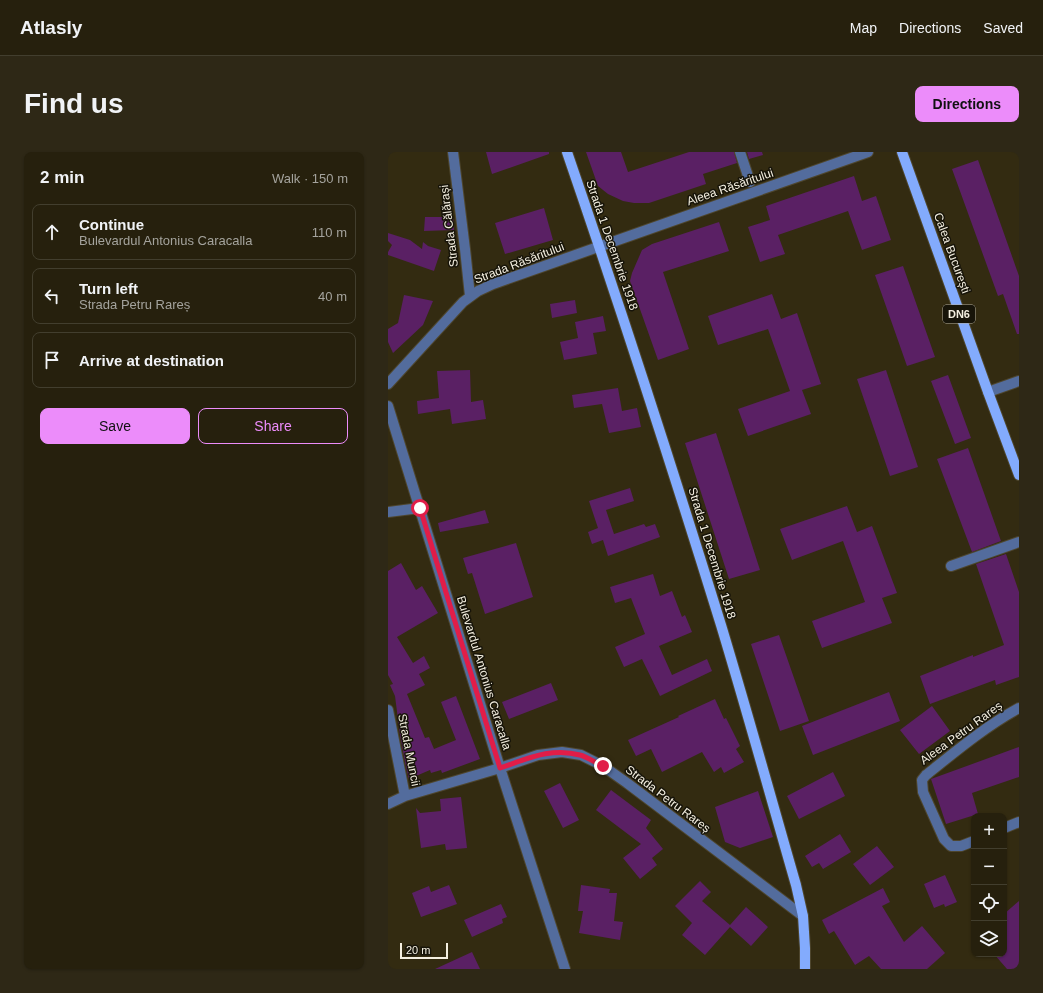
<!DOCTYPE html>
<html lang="en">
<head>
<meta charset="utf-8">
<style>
  :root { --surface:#26200d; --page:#2e2816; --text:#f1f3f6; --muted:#a4a39d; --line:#423e2e; --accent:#ec8cfa }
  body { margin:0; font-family:Arial,sans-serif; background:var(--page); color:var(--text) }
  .controls { position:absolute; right:12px; bottom:12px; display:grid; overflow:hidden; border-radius:8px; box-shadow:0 1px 3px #0004 }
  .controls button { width:36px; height:36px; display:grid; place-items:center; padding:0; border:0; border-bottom:1px solid var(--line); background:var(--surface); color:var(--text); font:20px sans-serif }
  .scale { position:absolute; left:12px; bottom:10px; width:48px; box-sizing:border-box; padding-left:4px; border:2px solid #f4efe0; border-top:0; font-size:11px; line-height:14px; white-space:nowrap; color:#f4efe0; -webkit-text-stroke:3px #171409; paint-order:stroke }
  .stop { position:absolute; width:12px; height:12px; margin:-9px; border:3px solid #e11d48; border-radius:50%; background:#fff }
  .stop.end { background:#e11d48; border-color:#fff; box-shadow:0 1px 4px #0008 }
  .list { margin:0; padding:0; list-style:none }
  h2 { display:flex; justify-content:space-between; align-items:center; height:52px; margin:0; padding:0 16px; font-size:17px }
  h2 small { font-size:13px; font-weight:400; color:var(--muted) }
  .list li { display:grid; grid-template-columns:26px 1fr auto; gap:12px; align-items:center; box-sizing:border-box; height:56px; margin:0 8px 8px; padding:0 8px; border:1px solid var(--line); border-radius:8px }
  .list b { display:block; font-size:15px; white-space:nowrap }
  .list p { margin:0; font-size:13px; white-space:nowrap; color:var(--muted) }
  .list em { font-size:13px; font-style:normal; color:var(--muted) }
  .actions { display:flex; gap:8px; padding:12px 16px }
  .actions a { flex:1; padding:9px 0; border:1px solid var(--accent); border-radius:8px; text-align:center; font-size:14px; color:var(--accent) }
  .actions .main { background:var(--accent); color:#111 }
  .icon { flex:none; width:22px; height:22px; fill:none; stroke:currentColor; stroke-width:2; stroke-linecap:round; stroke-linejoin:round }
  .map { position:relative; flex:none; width:631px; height:817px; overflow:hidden; border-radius:8px }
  header { display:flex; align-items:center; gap:24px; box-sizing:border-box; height:56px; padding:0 20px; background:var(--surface); border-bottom:1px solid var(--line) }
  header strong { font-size:19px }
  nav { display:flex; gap:22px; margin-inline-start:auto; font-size:14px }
  .intro { display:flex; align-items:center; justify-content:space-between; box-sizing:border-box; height:96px; padding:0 24px }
  h1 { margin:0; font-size:28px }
  .button { padding:10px 18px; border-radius:8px; background:var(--accent); color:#111; font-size:14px; font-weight:700 }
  main { display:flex; gap:24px; padding:0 24px }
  aside { flex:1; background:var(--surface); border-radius:8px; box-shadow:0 1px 3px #0004 }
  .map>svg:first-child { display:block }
  .building { fill:#5a2064 }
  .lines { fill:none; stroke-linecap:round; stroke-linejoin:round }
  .minor-casing { stroke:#4e462e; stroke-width:12 }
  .major-casing { stroke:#4e462e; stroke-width:12 }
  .minor { stroke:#536c9d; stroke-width:10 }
  .major { stroke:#83abfd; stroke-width:10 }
  .route { stroke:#e11d48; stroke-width:5 }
  .labels { text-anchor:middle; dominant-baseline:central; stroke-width:3; stroke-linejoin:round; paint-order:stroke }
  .shield { fill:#171409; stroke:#b2ada0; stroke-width:1 }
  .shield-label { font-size:11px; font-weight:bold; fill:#f4efe0 }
  .street-label { font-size:12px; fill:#f4efe0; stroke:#171409 }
</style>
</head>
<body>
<header>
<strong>Atlasly</strong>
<nav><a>Map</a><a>Directions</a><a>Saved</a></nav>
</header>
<div class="intro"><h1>Find us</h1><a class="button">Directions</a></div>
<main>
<aside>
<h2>2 min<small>Walk · 150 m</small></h2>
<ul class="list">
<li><svg class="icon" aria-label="ahead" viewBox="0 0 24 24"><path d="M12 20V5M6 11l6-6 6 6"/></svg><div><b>Continue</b><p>Bulevardul Antonius Caracalla</p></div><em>110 m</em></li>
<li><svg class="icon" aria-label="left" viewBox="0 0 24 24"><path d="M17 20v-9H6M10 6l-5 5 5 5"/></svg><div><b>Turn left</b><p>Strada Petru Rareș</p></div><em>40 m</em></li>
<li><svg class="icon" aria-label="arrive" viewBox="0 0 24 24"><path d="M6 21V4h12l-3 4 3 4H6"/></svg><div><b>Arrive at destination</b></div></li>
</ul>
<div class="actions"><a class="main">Save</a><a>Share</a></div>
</aside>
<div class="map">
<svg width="631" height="817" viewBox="0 0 631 817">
  <rect width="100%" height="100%" fill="#332b11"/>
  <!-- building -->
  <path class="building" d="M98,0H161V2L104,22Z
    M198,0H233L240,20L301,0H346L349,11L315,22L318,32L261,51H246L235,49L220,42L210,34Z
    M359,0H374L375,3L361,7Z
    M590,8L631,124V182H629L615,142L610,144L564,17Z
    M466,24L474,49L488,44L503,88L474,98L460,59L390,83L397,102L372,110L360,75L382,68L378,54Z
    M156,56L165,88L117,102L107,71Z
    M37,65H65L66,78L36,79Z
    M331,70L341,99L275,120L301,197L270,208L242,129L244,121L254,98L264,92Z
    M0,81L22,88L34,97L35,90L40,94L53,98L46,119L0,103V100L4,93L0,89Z
    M515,114L547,205L519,214L487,123Z
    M384,142L393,167L409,161L433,232L414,238L423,262L360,284L350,257L402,239L380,177L330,193L320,164Z
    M16,143L45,149L35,173L5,201L0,190V177L10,171Z
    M187,148L189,161L164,166L162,152Z
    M215,164L218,179L205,181L209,202L176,208L172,190L190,186L187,170Z
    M82,218L83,250L95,248L98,267L64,272L62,257L30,262L29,249L51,246L49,219Z
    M498,218L530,315L502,324L469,227Z
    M560,223L583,286L567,292L543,229Z
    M230,236L234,259L249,256L253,275L221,281L214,252L186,256L184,243Z
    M328,281L372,418L341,427L297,291Z
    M580,296L613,389L584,400L549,307Z
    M242,336L246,349L218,358L226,382L256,372L258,375L267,372L272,385L220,404L215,388L204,392L200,380L210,376L201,349Z
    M459,354L469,380L484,374L509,441L494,446L504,471L434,496L424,469L477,450L455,389L404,408L392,377Z
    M97,358L101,371L52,380L50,371Z
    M128,391L145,445L97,462L84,421L80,422L75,406Z
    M618,402L631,440V525L608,533L607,528L542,552L532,524L585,503V505L616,493L588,412Z
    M13,411L28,438L34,434L50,461L9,485L25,511L36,504L42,516L31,522L37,533L19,542L37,586L41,585L46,597L68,588L53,550L68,544L92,607L54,621L53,618L43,621L42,618L21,627L18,615L12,583L7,544L2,533L5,532L0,523V419Z
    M265,422L272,444L284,439L294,465L297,463L304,480L271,494L284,523L319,507L324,519L272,544L254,507L236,515L227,495L257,482L243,446L227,451L222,435Z
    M391,483L421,569L392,579L363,492Z
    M163,531L170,548L121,567L114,550Z
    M501,540L512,569L425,603L414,574Z
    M327,547L336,567L338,566L352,594L348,597L356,610L336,621L333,615L326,620L314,600L274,620L263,597L248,604L240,588L291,565L290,564Z
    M544,554L562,579L531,602L512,578Z
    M631,595V625L584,641L590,662L558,672L543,627Z
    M445,620L457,644L411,667L399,644Z
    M172,631L191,668L175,676L156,639Z
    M223,638L263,668L258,676L275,697L264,706L269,713L252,727L235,706L253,692L208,658Z
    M370,639L385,685L352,696L337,690L327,655Z
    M73,645L79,696L58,698L57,692L33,696L28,656L32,661L53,659L52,647Z
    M452,682L463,700L435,717L431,711L424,715L417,704Z
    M489,694L506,715L482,733L465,712Z
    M557,723L569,750L557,755L556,752L546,756L536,732Z
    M312,729L323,740L314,749L342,773L358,755L380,775L363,794L342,775L317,803L294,783L304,771L287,754Z
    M61,733L69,752L33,765L24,741L41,734L43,740Z
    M193,733L222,737L221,741H229L226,769L235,770L232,788L191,781L195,759H190Z
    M495,736L502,750L494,754L516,790L534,774L557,801L539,817H493L481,804L467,813L446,779L441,782L434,768Z
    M631,749V817H619L606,802H616V762Z
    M113,752L119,765L114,767L115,771L84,785L76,768Z
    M84,800L92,817H47Z"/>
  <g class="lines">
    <defs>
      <path id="minor" d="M65,0L77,97L82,144
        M352,0L362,30
        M0,232L75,150L90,139L105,132L480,0
        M600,240L631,229
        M0,254L112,616L177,817
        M0,360L32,356
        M563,414L631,390
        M0,558L17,644
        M0,652L17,644L112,616L150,603L174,600L193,603L215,614L239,631L415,764
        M616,676L631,670
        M586,689L573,694H563L556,687L535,640L534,628L538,623C568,599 598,574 631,556"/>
      <path id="major" d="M179,0C233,157 284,315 333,473C359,559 383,646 408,733L415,764L417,796V817
        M514,0L600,240L631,323"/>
    </defs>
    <!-- minor casing -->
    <use href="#minor" class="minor-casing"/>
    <!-- major casing -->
    <use href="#major" class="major-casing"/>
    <!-- minor -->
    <use href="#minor" class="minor"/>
    <!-- major -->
    <use href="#major" class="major"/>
  </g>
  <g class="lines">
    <!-- route -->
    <path class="route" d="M32,356L112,616C139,607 163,595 192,603C200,605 207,611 215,614"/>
  </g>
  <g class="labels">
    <!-- shield labels -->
    <rect class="shield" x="555" y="153" width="32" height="18" rx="3"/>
    <g class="shield-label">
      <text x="571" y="162">DN6</text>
    </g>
    <!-- street labels -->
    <g class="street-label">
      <text transform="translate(342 35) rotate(-19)">Aleea Răsăritului</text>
      <text transform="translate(61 74) rotate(-97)">Strada Călărași</text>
      <text transform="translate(224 93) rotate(71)">Strada 1 Decembrie 1918</text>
      <text transform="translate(564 101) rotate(70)">Calea București</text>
      <text transform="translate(131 111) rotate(-21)">Strada Răsăritului</text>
      <text transform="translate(324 401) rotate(73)">Strada 1 Decembrie 1918</text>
      <text transform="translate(96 521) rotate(73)">Bulevardul Antonius Caracalla</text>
      <text transform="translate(573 581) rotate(-36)">Aleea Petru Rareș</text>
      <text transform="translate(21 598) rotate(79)">Strada Muncii</text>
      <text transform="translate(280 647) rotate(37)">Strada Petru Rareș</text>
    </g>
  </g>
</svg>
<div class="controls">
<button>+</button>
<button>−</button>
<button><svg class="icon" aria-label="locate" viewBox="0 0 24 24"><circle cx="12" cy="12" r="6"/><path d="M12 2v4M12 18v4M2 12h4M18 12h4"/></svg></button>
<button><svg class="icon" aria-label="layers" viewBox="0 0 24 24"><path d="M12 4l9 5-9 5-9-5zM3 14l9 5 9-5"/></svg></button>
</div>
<div class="scale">20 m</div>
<div class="stop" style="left:32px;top:356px"></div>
<div class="stop end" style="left:215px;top:614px"></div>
</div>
</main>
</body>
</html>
